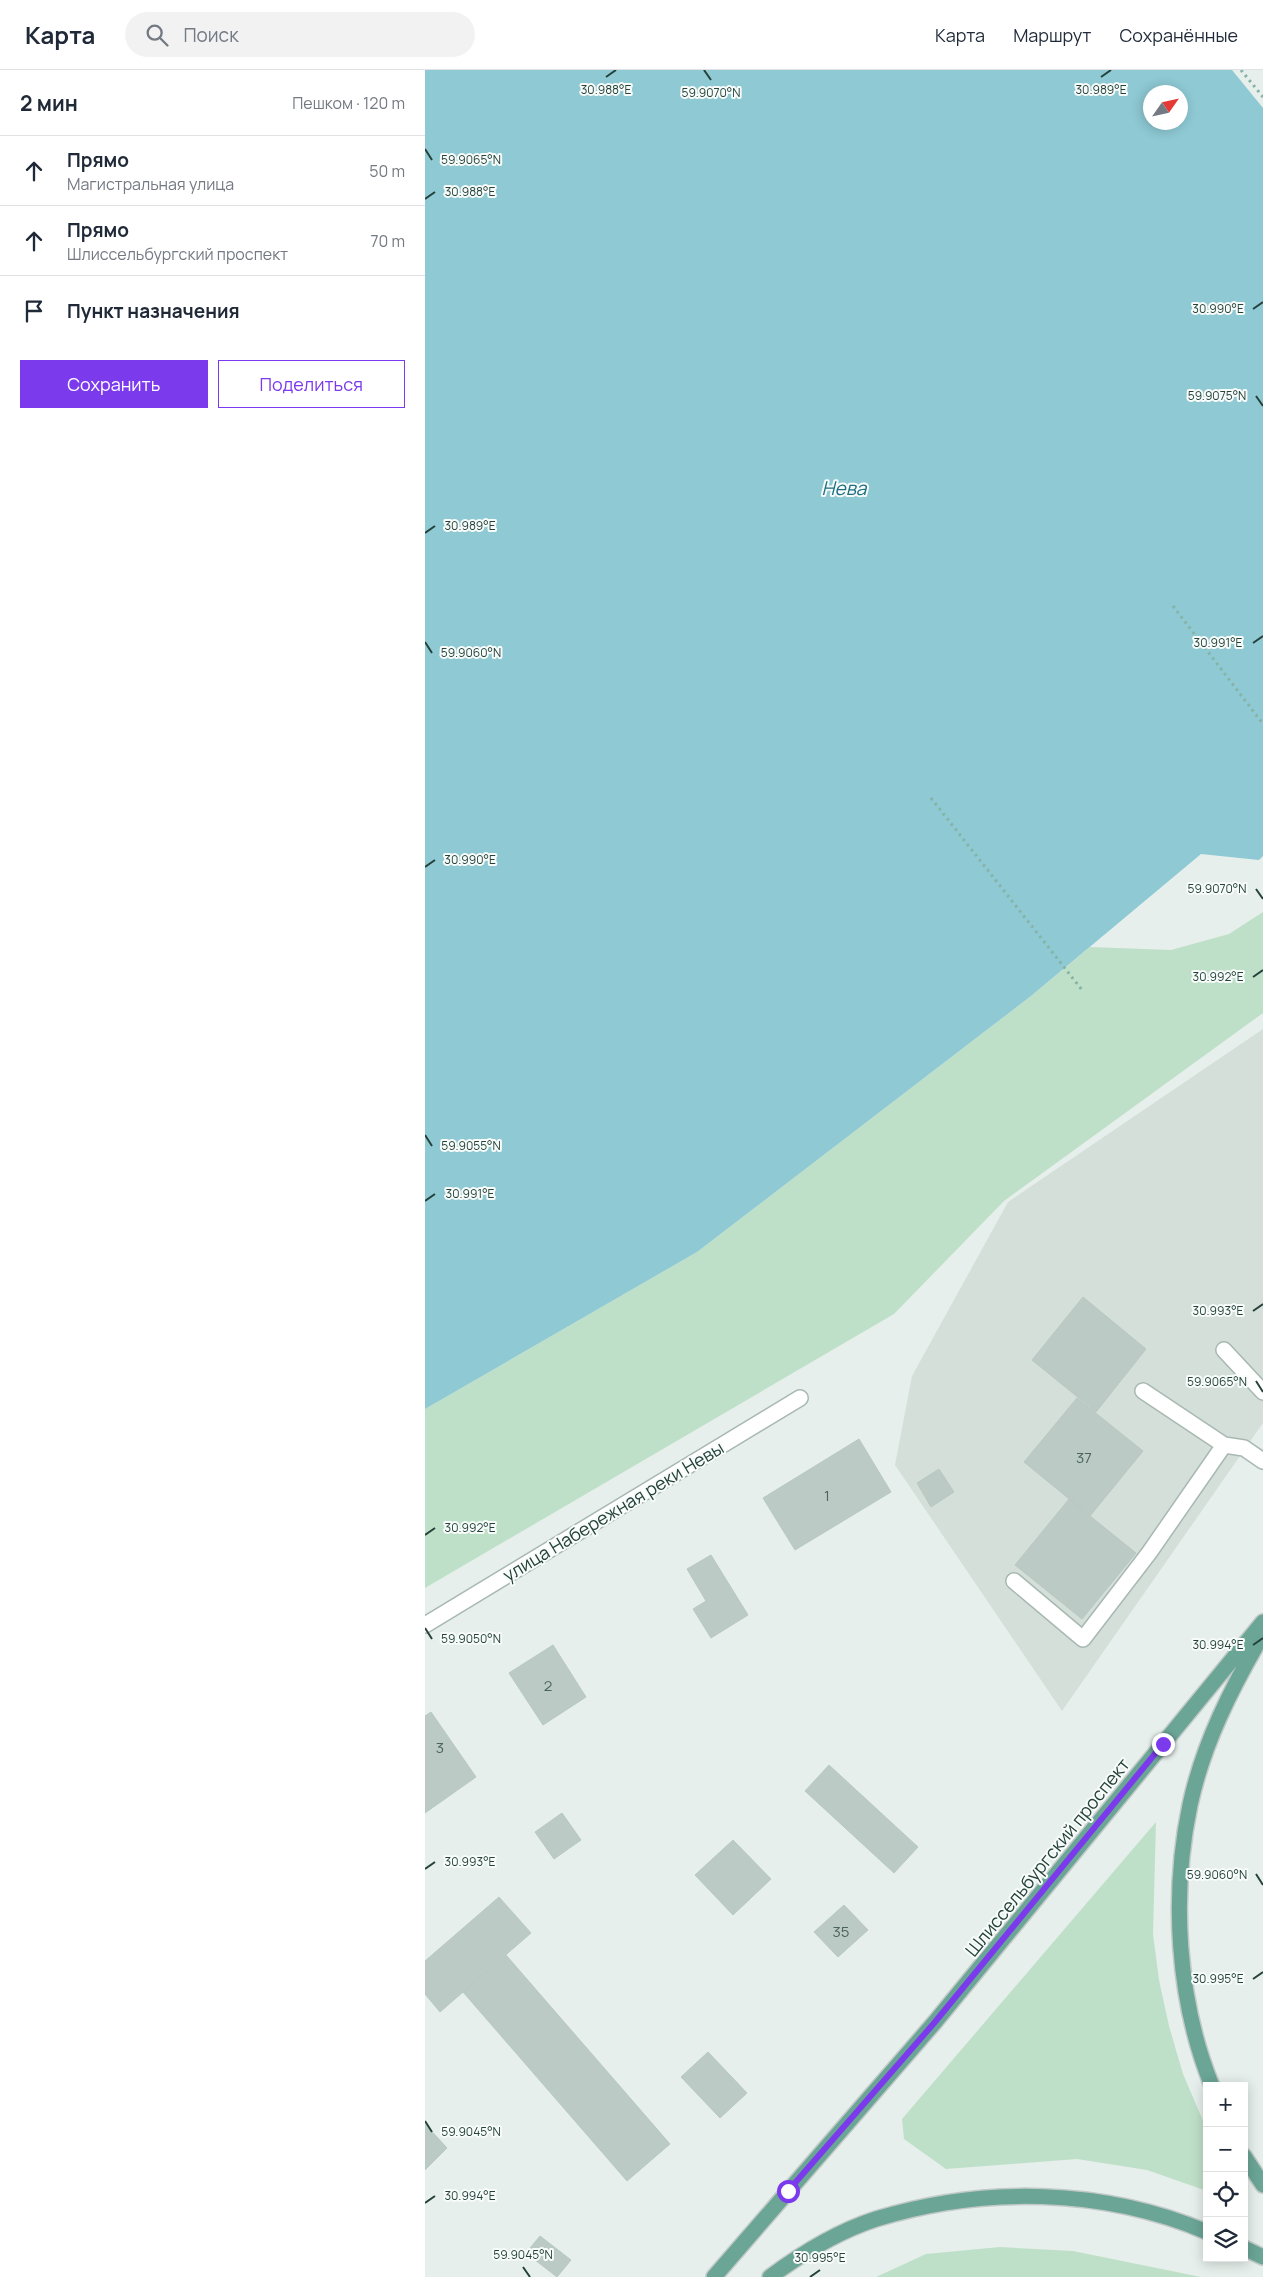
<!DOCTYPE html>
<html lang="ru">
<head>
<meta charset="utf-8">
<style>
  :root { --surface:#fff; --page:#f2f2f3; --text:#1f2937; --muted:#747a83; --line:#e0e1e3; --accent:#7c3aed }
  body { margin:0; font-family:Manrope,sans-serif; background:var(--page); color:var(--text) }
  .controls { position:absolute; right:15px; bottom:15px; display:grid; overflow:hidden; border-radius:0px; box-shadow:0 2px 12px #0003 }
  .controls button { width:45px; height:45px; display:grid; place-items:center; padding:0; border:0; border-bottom:1px solid var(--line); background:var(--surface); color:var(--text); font:25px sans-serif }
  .compass { position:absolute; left:718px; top:15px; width:45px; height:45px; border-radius:50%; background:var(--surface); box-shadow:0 2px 12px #0003; rotate:56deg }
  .stop { position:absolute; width:15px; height:15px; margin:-11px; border:4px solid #7c3aed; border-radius:50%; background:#fff }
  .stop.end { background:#7c3aed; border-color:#fff; box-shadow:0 1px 5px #0008 }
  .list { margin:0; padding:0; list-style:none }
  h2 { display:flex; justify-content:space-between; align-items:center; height:65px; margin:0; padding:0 20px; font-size:21px }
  h2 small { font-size:16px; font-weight:400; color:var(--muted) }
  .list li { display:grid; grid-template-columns:32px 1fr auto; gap:15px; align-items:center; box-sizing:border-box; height:70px; padding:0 20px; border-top:1px solid var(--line) }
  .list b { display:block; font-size:19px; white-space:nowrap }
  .list p { margin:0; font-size:16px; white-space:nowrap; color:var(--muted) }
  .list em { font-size:16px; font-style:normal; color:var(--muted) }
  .actions { display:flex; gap:10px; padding:15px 20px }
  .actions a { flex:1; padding:11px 0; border:1px solid var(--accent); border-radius:0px; text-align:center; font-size:18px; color:var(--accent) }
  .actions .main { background:var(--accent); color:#fff }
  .icon { flex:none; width:28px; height:28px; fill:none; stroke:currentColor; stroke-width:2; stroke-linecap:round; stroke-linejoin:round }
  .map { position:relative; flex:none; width:838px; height:2207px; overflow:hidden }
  header { display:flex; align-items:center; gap:30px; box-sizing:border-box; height:70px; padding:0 25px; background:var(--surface); border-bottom:1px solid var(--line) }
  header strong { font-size:24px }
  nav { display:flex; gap:28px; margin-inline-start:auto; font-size:18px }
  .search { width:350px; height:45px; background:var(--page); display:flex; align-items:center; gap:12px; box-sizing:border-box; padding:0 18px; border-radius:28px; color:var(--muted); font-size:19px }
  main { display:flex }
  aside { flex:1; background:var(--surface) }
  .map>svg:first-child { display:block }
  .built { fill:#d4dfda }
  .green { fill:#bfe0c8 }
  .water { fill:#8ec9d4; fill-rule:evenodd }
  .pier { fill:#e6efeb }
  .building { fill:#bbcac4; stroke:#b8c9c2 }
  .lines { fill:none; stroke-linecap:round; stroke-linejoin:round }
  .lane-casing { stroke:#a8b8b2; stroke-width:18 }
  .street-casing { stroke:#a8b8b2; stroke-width:18 }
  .primary-casing { stroke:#c2cac8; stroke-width:18 }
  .path { stroke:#86b3a5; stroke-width:3; stroke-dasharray:2.5 4; stroke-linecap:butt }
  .lane { stroke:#fff; stroke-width:15 }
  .street { stroke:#fff; stroke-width:15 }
  .primary { stroke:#6aa596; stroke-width:15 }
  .route { stroke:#7c3aed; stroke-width:6 }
  .ticks { fill:none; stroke:#24423a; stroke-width:2 }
  .labels { text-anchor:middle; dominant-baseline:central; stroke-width:4; stroke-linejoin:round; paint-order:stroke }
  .number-label { font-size:15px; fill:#4a645c }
  .street-label { font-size:18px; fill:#24423a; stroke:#f7fbf9 }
  .water-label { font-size:19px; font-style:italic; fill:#1c6f80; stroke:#f7fbf9 }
  .ticks-label { font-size:12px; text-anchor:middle; fill:#24423a; stroke:#f7fbf9; stroke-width:4; stroke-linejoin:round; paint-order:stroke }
</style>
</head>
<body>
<header>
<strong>Карта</strong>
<div class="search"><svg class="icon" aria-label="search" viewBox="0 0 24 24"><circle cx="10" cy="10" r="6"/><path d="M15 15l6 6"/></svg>Поиск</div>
<nav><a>Карта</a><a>Маршрут</a><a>Сохранённые</a></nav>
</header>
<main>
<aside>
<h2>2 мин<small>Пешком · 120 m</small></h2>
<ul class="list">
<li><svg class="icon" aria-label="ahead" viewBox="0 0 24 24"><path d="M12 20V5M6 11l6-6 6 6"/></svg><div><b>Прямо</b><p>Магистральная улица</p></div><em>50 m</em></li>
<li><svg class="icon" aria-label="ahead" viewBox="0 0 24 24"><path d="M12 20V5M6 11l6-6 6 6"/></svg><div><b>Прямо</b><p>Шлиссельбургский проспект</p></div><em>70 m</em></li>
<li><svg class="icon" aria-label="arrive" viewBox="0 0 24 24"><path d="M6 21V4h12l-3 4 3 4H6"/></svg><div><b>Пункт назначения</b></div></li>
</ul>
<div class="actions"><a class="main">Сохранить</a><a>Поделиться</a></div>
</aside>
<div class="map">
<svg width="838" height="2207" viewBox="0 0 838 2207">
  <rect width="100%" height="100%" fill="#e6efeb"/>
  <!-- built -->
  <path class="built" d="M838,959V1353L637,1641L470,1395L487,1306L583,1132Z"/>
  <!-- green -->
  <path class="green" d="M838,842V943L579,1131L469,1244L0,1518V1339L272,1182L606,926L665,877L746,880L804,864Z
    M731,1752L728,1864L734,1910L744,1956L758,2004L782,2060V2121L722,2100L652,2089L521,2099L479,2069L477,2049Z
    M575,2177L648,2181L776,2207H451L501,2184Z"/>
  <!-- water -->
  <path class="water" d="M0,0H838V786L834,790L776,784L606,926L272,1182L0,1339ZM726,22H756V52H726Z"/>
  <!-- pier -->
  <path class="pier" d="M807,0H838V38Z"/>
  <!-- building -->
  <path class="building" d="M658,1227L721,1279L671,1342L607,1290Z
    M652,1328L718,1381L665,1446L599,1392Z
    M434,1369L466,1422L370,1480L338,1428Z
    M514,1399L529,1422L506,1437L492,1413Z
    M644,1429L711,1483L657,1549L590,1495Z
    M286,1485L323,1545L286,1568L268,1539L281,1531L262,1499Z
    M128,1575L161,1627L118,1655L84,1603Z
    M6,1642L51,1707L0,1743V1646Z
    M404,1695L493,1777L469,1803L380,1721Z
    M137,1743L156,1770L129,1789L110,1762Z
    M308,1770L346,1809L308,1845L270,1805Z
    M74,1827L106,1863L15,1942L0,1924V1891Z
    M419,1835L443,1860L413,1887L389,1862Z
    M81,1885L245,2074L202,2111L38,1922Z
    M283,1982L322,2023L295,2048L256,2007Z
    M0,2054L22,2078L0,2100Z
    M115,2166L146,2190L132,2207L101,2183Z"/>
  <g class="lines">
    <defs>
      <path id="lane" d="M799,1280L838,1322
        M718,1321L799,1375L819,1378L838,1391
        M589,1511L658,1569L724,1483L799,1375"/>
      <path id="street" d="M0,1555L375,1328"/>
      <path id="primary" d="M787,2016C752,1930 746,1825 765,1735C778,1674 807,1617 838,1564
        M819,2086L838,2115
        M819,2178L838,2187
        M289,2207L510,1952L838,1552
        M345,2207C376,2184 414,2161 451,2149C558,2116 678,2118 782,2162"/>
    </defs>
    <!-- lane casing -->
    <use href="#lane" class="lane-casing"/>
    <!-- street casing -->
    <use href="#street" class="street-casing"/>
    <!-- primary casing -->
    <use href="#primary" class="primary-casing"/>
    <!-- path -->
    <path class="path" d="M816,0L838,27
      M748,536L838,654
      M506,728L657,920"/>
    <!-- lane -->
    <use href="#lane" class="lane"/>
    <!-- street -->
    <use href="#street" class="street"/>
    <!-- primary -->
    <use href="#primary" class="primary"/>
  </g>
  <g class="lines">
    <!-- route -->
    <path class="route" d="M363,2121L510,1952L738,1674"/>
  </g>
  <!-- ticks -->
  <path class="ticks" d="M279,0L286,10M181,7L191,0M676,7L686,0M0,79L7,90M0,129L10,122M828,239L838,232M831,326L838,336M0,463L10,456M0,572L7,583M828,573L838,566M0,797L10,790M831,819L838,829M828,907L838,900M0,1065L7,1076M0,1131L10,1124M828,1241L838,1234M831,1311L838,1322M0,1465L10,1458M0,1558L7,1569M828,1575L838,1568M0,1799L10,1792M831,1804L838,1815M828,1909L838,1902M0,2051L7,2062M0,2133L10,2126M98,2197L105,2207M385,2207L395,2200"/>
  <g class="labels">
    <!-- number labels -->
    <g class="number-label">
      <text x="659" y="1387">37</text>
      <text x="402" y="1425">1</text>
      <text x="123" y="1615">2</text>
      <text x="15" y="1677">3</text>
      <text x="416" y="1861">35</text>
    </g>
    <!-- street labels -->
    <g class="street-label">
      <text transform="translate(188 1441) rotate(-31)">улица Набережная реки Невы</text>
      <text transform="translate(622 1787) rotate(-51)">Шлиссельбургский проспект</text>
    </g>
    <!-- water labels -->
    <g class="water-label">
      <text x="419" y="418">Нева</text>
    </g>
  </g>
  <g class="ticks-label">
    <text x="181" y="24">30.988°E</text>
    <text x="676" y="24">30.989°E</text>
    <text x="286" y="27">59.9070°N</text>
    <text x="46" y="94">59.9065°N</text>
    <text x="45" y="126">30.988°E</text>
    <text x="793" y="243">30.990°E</text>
    <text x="792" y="330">59.9075°N</text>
    <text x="45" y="460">30.989°E</text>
    <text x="793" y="577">30.991°E</text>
    <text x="46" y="587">59.9060°N</text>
    <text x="45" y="794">30.990°E</text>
    <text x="792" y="823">59.9070°N</text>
    <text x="793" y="911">30.992°E</text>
    <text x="46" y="1080">59.9055°N</text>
    <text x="45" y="1128">30.991°E</text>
    <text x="793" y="1245">30.993°E</text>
    <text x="792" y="1316">59.9065°N</text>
    <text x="45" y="1462">30.992°E</text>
    <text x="46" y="1573">59.9050°N</text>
    <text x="793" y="1579">30.994°E</text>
    <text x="45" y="1796">30.993°E</text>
    <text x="792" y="1809">59.9060°N</text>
    <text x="793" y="1913">30.995°E</text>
    <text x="46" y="2066">59.9045°N</text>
    <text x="45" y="2130">30.994°E</text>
    <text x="98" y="2189">59.9045°N</text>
    <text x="395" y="2192">30.995°E</text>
  </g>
</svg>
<div class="controls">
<button>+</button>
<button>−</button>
<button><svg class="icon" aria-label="locate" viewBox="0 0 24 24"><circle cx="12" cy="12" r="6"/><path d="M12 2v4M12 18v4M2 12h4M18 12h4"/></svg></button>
<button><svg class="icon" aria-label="layers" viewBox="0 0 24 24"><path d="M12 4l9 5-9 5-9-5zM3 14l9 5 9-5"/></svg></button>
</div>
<svg class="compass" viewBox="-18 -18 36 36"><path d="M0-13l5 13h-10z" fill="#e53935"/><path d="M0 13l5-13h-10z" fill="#747a83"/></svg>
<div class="stop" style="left:363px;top:2121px"></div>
<div class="stop end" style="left:738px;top:1674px"></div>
</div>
</main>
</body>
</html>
